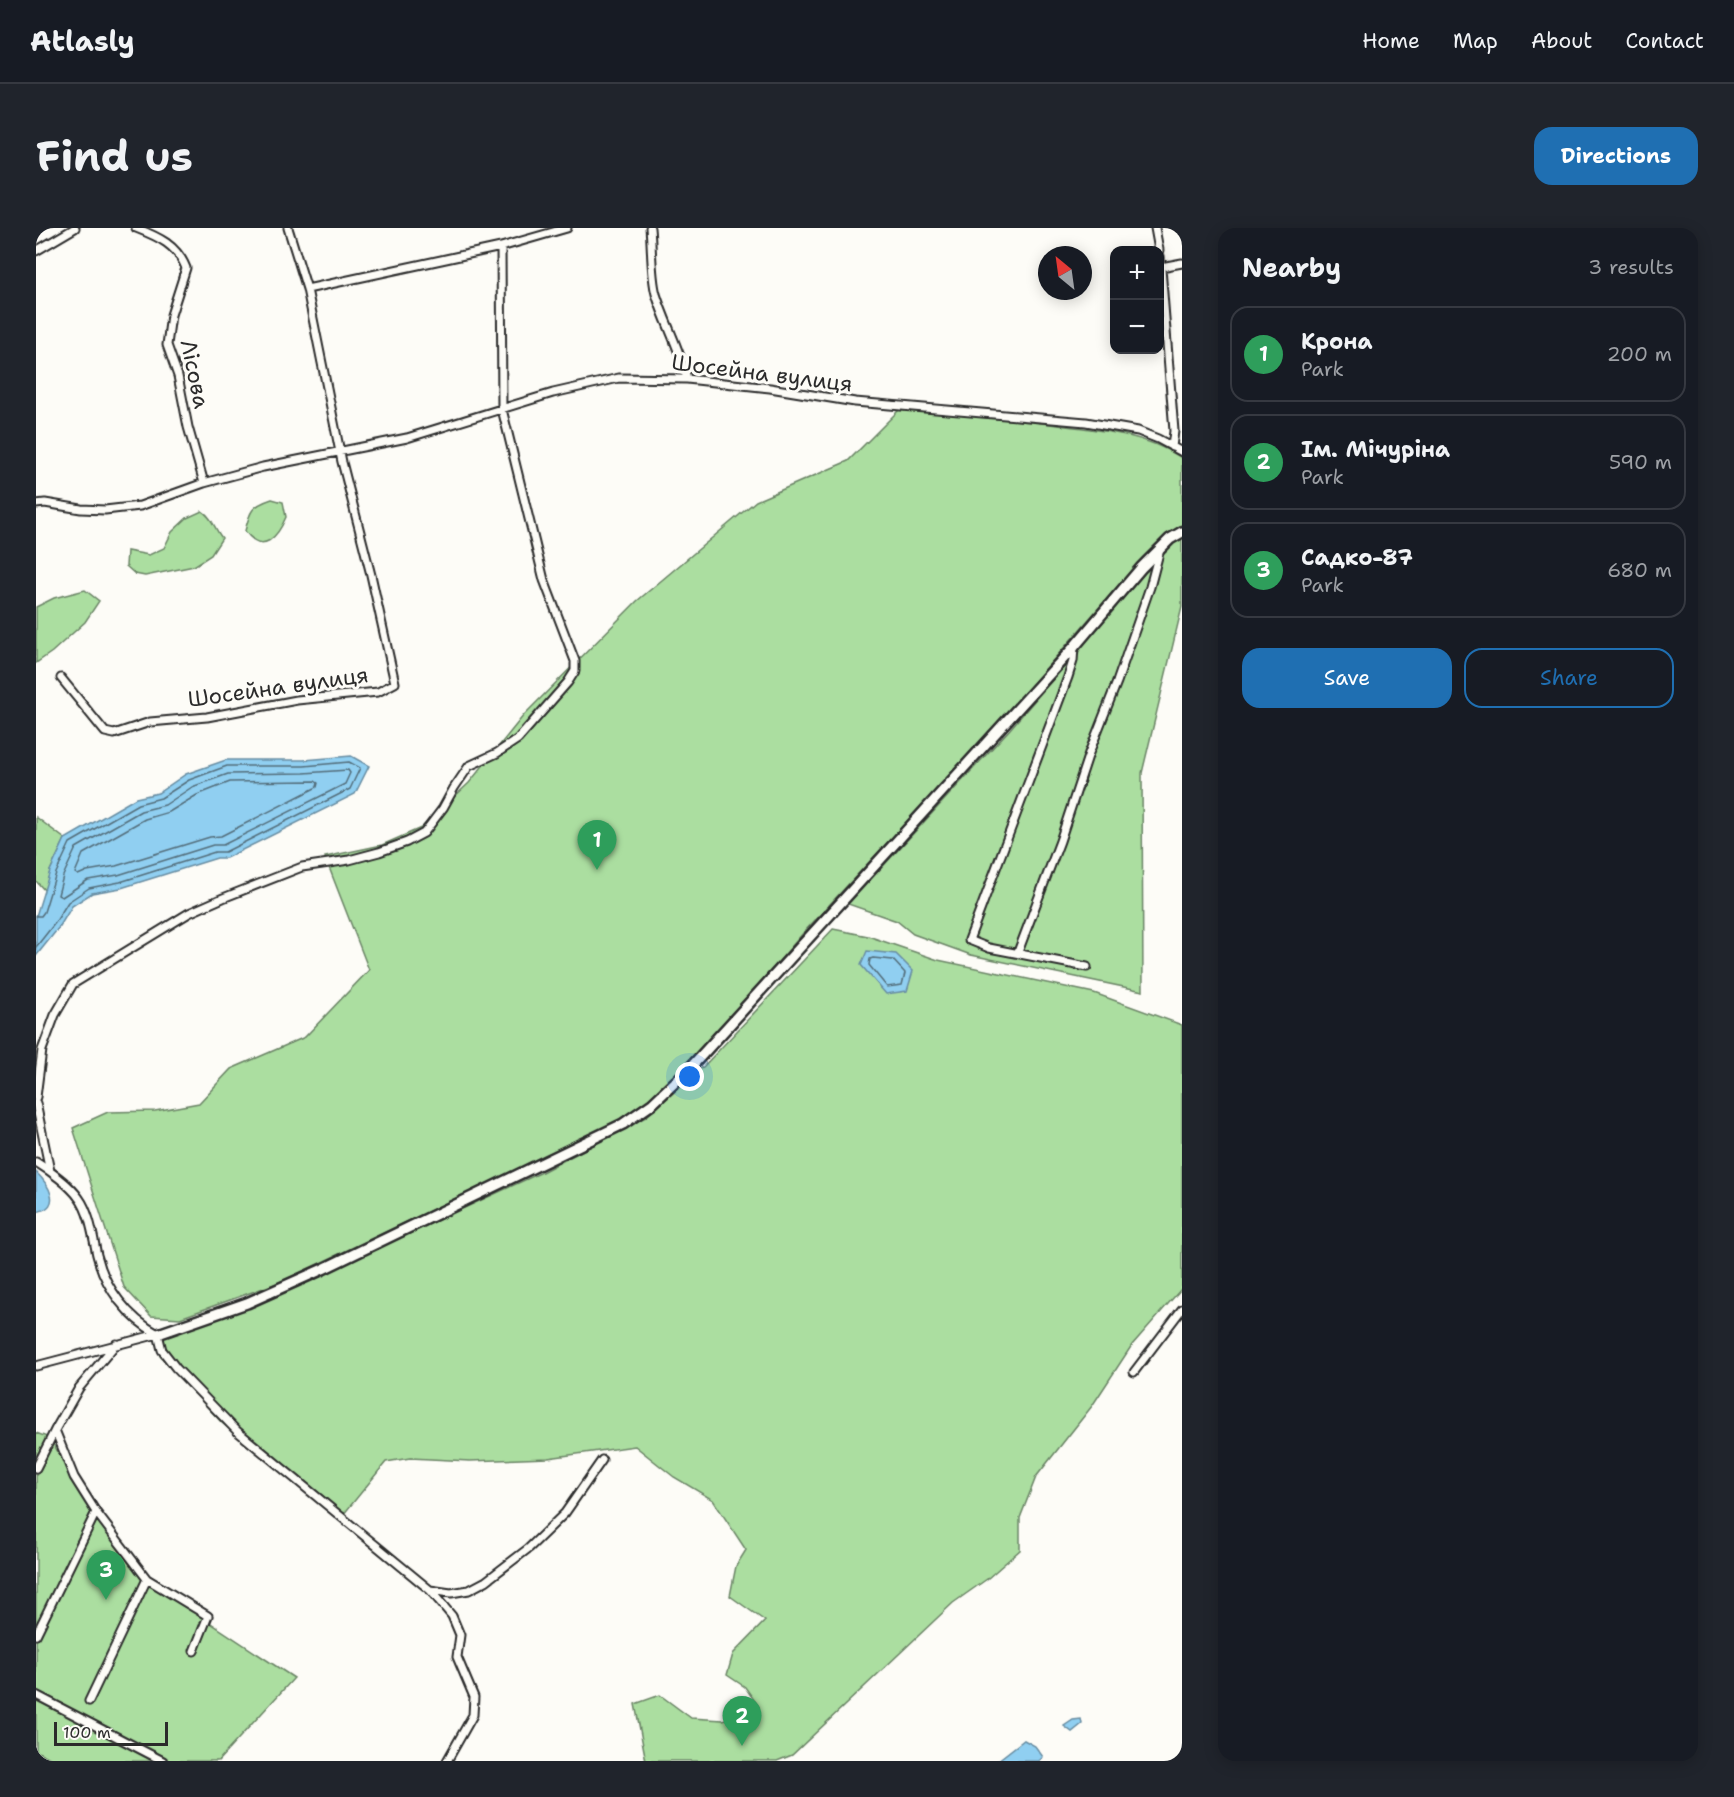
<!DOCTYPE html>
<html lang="en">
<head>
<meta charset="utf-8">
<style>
  :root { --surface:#171b24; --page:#20242c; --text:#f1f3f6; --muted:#9ea1a6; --line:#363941; --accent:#1f6fb2 }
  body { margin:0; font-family:"Shantell Sans",sans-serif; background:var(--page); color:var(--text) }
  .controls { position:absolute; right:18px; top:18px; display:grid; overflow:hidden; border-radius:12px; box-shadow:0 3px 15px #0003 }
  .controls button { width:54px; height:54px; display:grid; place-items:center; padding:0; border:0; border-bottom:2px solid var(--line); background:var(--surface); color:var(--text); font:30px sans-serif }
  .compass { position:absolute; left:1002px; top:18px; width:54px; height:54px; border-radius:50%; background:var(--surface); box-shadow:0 3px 15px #0003; rotate:331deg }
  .scale { position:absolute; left:18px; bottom:15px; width:114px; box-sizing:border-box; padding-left:6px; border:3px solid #2b2b2b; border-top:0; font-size:16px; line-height:21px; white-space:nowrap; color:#2b2b2b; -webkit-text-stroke:4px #fdfcf7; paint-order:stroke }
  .you { position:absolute; left:654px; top:849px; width:21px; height:21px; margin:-15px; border:4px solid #fff; border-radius:50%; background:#1a73e8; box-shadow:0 0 0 9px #1a73e833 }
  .badge { display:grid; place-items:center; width:39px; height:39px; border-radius:50%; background:var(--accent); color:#fff; font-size:20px; font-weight:700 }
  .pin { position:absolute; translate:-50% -50px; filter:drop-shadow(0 2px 3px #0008) }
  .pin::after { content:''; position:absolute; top:32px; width:21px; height:18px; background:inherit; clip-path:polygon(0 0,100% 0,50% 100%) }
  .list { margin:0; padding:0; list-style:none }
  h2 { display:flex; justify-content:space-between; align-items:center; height:78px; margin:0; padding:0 24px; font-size:26px }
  h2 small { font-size:20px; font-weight:400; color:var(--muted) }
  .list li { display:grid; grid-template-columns:39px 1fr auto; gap:18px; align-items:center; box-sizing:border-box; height:96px; margin:0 12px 12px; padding:0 12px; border:2px solid var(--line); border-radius:18px }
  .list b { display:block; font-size:22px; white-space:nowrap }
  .list p { margin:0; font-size:20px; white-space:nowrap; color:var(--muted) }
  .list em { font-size:20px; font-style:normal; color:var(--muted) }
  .actions { display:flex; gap:12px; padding:18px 24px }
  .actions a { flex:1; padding:14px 0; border:2px solid var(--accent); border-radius:18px; text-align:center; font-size:21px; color:var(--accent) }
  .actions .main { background:var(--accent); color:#fff }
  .map { position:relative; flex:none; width:1146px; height:1533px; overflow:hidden; border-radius:18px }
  header { display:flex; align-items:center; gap:36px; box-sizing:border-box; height:84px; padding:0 30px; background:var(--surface); border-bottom:2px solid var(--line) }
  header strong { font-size:28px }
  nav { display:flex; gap:33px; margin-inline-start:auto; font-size:21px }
  .intro { display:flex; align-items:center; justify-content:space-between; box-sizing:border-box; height:144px; padding:0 36px }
  h1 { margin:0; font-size:42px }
  .button { padding:15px 27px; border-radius:18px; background:var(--accent); color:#fff; font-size:21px; font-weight:700 }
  main { display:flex; gap:36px; padding:0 36px }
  aside { flex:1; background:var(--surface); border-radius:18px; box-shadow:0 3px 15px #0003 }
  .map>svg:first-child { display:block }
  .green { fill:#abdea0; stroke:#6b8466; stroke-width:1.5 }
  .water { fill:#90cff1; stroke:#688da2; stroke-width:1.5 }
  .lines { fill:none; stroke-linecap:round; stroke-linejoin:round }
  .shore { stroke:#536d7a; stroke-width:1.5 }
  .street-casing { stroke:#2b2b2b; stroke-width:11 }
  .secondary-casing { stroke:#2b2b2b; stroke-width:14 }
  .street { stroke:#fdfcf7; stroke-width:7 }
  .secondary { stroke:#fdfcf7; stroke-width:9 }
  .labels { text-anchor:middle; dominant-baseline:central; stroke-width:6; stroke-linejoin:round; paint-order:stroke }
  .street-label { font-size:22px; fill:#2b2b2b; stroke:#fdfcf7 }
</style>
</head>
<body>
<header>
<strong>Atlasly</strong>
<nav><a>Home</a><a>Map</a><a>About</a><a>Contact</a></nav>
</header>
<div class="intro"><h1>Find us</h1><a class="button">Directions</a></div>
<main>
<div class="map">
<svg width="1146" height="1533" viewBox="0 0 1146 1533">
  <rect width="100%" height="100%" fill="#fdfcf7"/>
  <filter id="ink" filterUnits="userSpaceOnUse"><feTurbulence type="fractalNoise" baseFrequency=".0167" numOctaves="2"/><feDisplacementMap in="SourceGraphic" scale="12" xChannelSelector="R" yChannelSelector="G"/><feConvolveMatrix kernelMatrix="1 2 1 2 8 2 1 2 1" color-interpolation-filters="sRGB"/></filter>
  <g filter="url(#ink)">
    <!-- green -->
    <path class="green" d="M863,182C910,186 958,190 1005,195C1053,201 1104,203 1146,230V296L1126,311L1106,330L959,499L768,704L708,774L640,847L595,887L244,1054L144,1090L115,1088L88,1059L37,900L72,884L119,883L163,875L195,841L269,809L333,742L289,629L346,617L385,600L433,555L488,487L601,373L720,273L812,233Z
      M236,271L247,274L250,289C242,308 227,328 209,303C214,283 215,278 236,271Z
      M166,283C177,290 178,300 186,310L175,327L158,338L109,348L99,346L90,338L91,323L113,327L128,320L136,304L151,290Z
      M1146,309V379L1106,545L1107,763L935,727L877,706L861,693L812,676L974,501L1134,315Z
      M49,362L63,373L49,394L16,424L0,435V379L18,370Z
      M0,589L29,611L14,643L9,663L0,653Z
      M797,701L832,708L902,732L1058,765L1146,797V1060L1096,1117L1056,1178L1000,1249L984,1290V1322L951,1351L917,1375L756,1527L741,1533H610L599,1476L624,1467L655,1490L687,1492L723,1479L709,1459L691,1447L697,1426L729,1393L694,1368L700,1338L710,1322L677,1272L638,1249L599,1218L512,1230L434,1233L374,1230L350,1234L303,1292L186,1195L124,1128L126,1108L281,1045L280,1051L348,1013V1017L504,945L610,889L668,838Z
      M0,1205L14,1210L52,1277L108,1351L258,1450L182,1533H20L0,1523Z"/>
    <!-- water -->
    <path class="water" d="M315,528L333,538L319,566L190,630H181L85,660L56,665L36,678L24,698L0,728V688L14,643L29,611L100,570L122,565L150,546L190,532H268Z
      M831,723L860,726L877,743L871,763L850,766L825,737Z
      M0,944C12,956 28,979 0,984Z
      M1045,1491L1046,1496L1036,1504L1028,1498L1037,1492Z
      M988,1512L999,1518L1007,1529L1003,1533H961Z"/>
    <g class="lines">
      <!-- shore -->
      <path class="shore" d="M312,542L314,545L309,556L187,617H177L82,647L52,652L26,669L22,667L27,648L40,620L105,583L129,577L156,559L192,546L268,545Z
        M279,553L282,555L281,559L185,608L174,609L80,638L51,643L42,647L39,645L47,626L109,591L133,584L161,567L194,554Z
        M0,688H5L8,684L20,645L34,615L102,576L125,570L153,552L191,538H268L313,534L324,540L314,561L189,624H179L84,654L53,660L32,674L19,695L0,719
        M837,730L857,732L869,745L866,757L851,759L833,737L834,731Z"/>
      <defs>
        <path id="street" d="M100,0C123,9 141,17 150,40L135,87L131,117L142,148L152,199L168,255
          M614,0C616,20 615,48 620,66C629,95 644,121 651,151
          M1119,0L1123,22
          M0,23L39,0
          M1124,28L1138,203L1136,219
          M1125,39L1146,35
          M271,61L465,19L531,0
          M0,276L9,275L45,281L69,282L104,278L168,255L227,239L371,210L517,165L583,150L651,151L734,160L819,174L1050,194L1102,203L1122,211L1146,224
          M1038,419L1037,433L1032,449L933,712L953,720L1051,739
          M25,450L69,504L78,506L114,494L171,489L261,472L342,464L359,455L335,347L306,234L271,61L252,0
          M982,724L1024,613L1053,525L1081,454L1114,359L1124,321
          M0,869L6,822L19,787L37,756L153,685L187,670L266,639L313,632L343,624L371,614L388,605L407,580L418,560L433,538L461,525L482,511L532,454L539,443V433L508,352L466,181L465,19
          M0,875L14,943
          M0,934C13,942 34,957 43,970C54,985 57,1009 61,1027C69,1060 92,1090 122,1106
          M122,1106L126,1122L140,1140L201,1203L394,1362L416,1388L424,1407L421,1429L438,1469L437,1487L411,1533
          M0,1138L122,1106
          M1098,1144L1146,1081
          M0,1240L19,1202
          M111,1351L172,1388L158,1423
          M394,1362L415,1365L433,1362L450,1353L493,1320L529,1285L566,1232
          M0,1407L60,1284L38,1249L19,1202L43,1160L80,1116
          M0,1467L127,1533
          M53,1473L111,1351L60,1284"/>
        <path id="secondary" d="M122,1106L211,1075L287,1041L587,896L616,876L654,840L1038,419L1105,340L1134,311L1146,304"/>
      </defs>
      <!-- street casing -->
      <use href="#street" class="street-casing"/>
      <!-- secondary casing -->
      <use href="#secondary" class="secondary-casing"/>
      <!-- street -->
      <use href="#street" class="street"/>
      <!-- secondary -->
      <use href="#secondary" class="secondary"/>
    </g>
  </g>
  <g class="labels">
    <!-- street labels -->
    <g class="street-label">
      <text transform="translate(726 145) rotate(7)">Шосейна вулиця</text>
      <text transform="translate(159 146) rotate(78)">Лісова</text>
      <text transform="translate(242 459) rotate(-8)">Шосейна вулиця</text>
    </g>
  </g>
</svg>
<div class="controls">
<button>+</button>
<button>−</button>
</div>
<svg class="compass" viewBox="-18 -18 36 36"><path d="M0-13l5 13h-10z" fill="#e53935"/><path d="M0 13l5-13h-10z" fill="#9ea1a6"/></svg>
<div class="scale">100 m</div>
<div class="you"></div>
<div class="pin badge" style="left:561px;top:642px;background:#2e9e5b">1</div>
<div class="pin badge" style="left:706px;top:1518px;background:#2e9e5b">2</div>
<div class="pin badge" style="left:70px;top:1372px;background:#2e9e5b">3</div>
</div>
<aside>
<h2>Nearby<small>3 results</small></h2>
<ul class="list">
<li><span class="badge" style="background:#2e9e5b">1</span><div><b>Крона</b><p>Park</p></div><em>200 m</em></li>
<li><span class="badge" style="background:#2e9e5b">2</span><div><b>Ім. Мічуріна</b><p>Park</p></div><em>590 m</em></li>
<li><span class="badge" style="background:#2e9e5b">3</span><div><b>Садко-87</b><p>Park</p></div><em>680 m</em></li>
</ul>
<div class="actions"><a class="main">Save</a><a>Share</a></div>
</aside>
</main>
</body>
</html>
